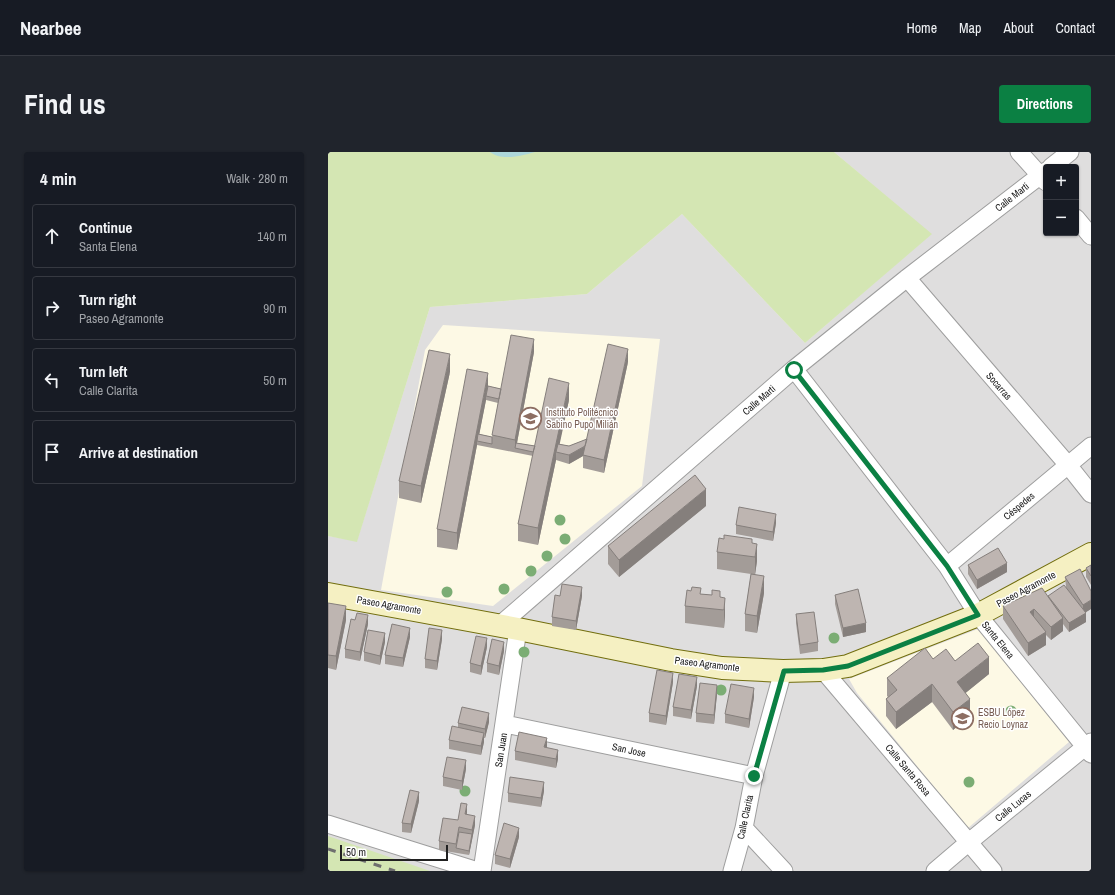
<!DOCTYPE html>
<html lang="en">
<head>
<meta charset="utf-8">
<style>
  :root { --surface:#171b24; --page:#20242c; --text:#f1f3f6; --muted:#9ea1a6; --line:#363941; --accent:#0b8043 }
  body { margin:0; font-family:"Archivo Narrow",sans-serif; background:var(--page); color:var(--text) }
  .controls { position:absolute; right:12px; top:12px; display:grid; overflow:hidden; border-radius:4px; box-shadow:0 1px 3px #0004 }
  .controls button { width:36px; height:36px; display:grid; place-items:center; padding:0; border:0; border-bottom:1px solid var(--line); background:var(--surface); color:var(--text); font:20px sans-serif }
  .scale { position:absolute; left:12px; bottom:10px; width:108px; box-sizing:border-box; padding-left:4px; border:2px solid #212121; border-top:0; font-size:11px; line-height:14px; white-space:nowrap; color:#212121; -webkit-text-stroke:3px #fff; paint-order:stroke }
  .stop { position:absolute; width:12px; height:12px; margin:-9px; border:3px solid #0b8043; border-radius:50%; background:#fff }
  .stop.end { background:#0b8043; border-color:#fff; box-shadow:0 1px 4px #0008 }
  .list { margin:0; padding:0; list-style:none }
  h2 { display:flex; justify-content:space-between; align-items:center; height:52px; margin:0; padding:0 16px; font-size:17px }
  h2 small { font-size:13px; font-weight:400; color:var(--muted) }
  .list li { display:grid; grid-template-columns:26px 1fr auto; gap:12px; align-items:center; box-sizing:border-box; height:64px; margin:0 8px 8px; padding:0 8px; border:1px solid var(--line); border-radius:4px }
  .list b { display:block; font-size:15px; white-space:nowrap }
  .list p { margin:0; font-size:13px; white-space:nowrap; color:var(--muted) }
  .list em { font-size:13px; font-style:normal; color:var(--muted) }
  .icon { flex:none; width:22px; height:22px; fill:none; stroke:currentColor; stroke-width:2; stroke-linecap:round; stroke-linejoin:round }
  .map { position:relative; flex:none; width:763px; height:719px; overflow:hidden; border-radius:4px }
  header { display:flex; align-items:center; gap:24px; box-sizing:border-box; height:56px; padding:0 20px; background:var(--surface); border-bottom:1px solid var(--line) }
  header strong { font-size:19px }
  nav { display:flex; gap:22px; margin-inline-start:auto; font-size:14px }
  .intro { display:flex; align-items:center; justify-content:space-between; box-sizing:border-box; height:96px; padding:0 24px }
  h1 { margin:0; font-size:28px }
  .button { padding:10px 18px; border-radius:4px; background:var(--accent); color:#fff; font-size:14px; font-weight:700 }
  main { display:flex; gap:24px; padding:0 24px }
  aside { flex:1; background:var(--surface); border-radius:4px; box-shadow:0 1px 3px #0004 }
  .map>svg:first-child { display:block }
  .residential { fill:#dfdede; fill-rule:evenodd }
  .education { fill:#fdf9e5 }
  .grass { fill:#d4e6b3 }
  .water { fill:#add7da }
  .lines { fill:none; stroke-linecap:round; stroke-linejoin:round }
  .street-casing { stroke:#9e9e9e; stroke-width:19 }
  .secondary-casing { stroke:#726e0e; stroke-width:24 }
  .street { stroke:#fff; stroke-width:17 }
  .secondary { stroke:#f5f0c2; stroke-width:22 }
  .rail { stroke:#6f6f6f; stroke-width:3; stroke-dasharray:8 8; stroke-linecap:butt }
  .tree { fill:#7bad74 }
  .wall { fill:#a39c98; fill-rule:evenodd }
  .shaded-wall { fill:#857f7c }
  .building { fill:#beb5b1; stroke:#857f7c }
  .route { stroke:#0b8043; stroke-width:5 }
  .labels { text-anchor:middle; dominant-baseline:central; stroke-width:3; stroke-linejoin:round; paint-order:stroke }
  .street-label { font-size:10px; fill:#212121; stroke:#fff }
  .education-label { font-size:10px; fill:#785e54; stroke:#fff; text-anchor:start }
</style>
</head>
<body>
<header>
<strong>Nearbee</strong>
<nav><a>Home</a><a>Map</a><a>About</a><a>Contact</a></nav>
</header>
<div class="intro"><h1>Find us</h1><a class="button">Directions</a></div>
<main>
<aside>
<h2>4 min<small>Walk · 280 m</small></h2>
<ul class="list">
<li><svg class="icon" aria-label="ahead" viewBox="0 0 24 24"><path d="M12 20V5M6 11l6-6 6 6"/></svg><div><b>Continue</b><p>Santa Elena</p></div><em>140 m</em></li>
<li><svg class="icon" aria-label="right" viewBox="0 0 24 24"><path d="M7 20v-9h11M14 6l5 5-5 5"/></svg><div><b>Turn right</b><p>Paseo Agramonte</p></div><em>90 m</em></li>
<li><svg class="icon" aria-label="left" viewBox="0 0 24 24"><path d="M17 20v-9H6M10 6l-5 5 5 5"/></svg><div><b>Turn left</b><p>Calle Clarita</p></div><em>50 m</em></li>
<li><svg class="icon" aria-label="arrive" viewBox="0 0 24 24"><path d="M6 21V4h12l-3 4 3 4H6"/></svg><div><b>Arrive at destination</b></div></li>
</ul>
</aside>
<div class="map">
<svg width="763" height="719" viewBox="0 0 763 719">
  <rect width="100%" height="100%" fill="#f1ede8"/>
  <!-- residential -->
  <path class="residential" d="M506,0H763V719H0V384L29,389L102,155L259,142L354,62L477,191L603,82ZM718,15H748V81H718Z"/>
  <!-- education -->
  <path class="education" d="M115,173L332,187L314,334L165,454L53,438L97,198Z
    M650,477L741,590L640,676L529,541L521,527Z"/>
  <!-- grass -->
  <path class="grass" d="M0,0H506L604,82L477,191L354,62L259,142L102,155L29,390L0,384Z
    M0,684L102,719H0Z"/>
  <!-- water -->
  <path class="water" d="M162,0H207C194,4 173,9 162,0Z"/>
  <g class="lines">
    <defs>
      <path id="street" d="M691,0L718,30
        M723,15L742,0
        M748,66L763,84
        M579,126L740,313L763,342
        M466,217L619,414L650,463L763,602
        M619,414L763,294
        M172,473L466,217L579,126L718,19
        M495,518L665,719
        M177,572L426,624
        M0,672L150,719
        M416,676L456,719
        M154,719L190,477
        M404,719L416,676L426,624L455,519
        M607,719L641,690L763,590"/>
      <path id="secondary" d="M0,442L190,477L343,508L394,516L455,519L495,518L520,514L650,463L763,402"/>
    </defs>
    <!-- street casing -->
    <use href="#street" class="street-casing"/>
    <!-- secondary casing -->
    <use href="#secondary" class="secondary-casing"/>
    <!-- street -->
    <use href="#street" class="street"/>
    <!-- secondary -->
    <use href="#secondary" class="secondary"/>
    <!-- rail -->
    <path class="rail" d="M0,697L67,719"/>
  </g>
  <!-- trees -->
  <g class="tree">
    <circle cx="232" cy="368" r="5.5"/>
    <circle cx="237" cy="387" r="5.5"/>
    <circle cx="219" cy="404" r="5.5"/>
    <circle cx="203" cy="419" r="5.5"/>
    <circle cx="176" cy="437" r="5.5"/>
    <circle cx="119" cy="440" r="5.5"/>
    <circle cx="506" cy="486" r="5.5"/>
    <circle cx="196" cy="500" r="5.5"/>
    <circle cx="393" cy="538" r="5.5"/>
    <circle cx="683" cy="559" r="5.5"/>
    <circle cx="641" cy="630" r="5.5"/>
    <circle cx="137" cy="639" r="5.5"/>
  </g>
  <!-- wall -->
  <path class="wall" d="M206,200L189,291L207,294L241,248L231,292L241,294L259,287L300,210L276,321L255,316V304L241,312L228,308L210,393L190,389V372L205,304L149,293L129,398L109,395V377L160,234L173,237ZM158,248L170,251L164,285L151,282Z
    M122,220L93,351L71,346V329Z
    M378,354L291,425L280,412V394Z
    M448,371L445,389L408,382V373Z
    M424,391L429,409L427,422L436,441L429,481L417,479V462L423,422L389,417V400Z
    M640,413L679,420L649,437L640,422Z
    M763,413V433L758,425V416Z
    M737,425L763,457L758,460V470L741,480L735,472V479L723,488L718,483V493L700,504L675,467V454L720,445V444L738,435Z
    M373,442L392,445L397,463L396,476L357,471V454Z
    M507,443L538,480L515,485L507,452Z
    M232,444H254L248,478L224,474V465Z
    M0,451L18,468L8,518L0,516Z
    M468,462L490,490V499L472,502L468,471Z
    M40,472L32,509L17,506V497Z
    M82,485L75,515L57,512V503Z
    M114,487L109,518L97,516V507Z
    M57,490L52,513L36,509V500Z
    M159,495L153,523L142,520V511Z
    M176,499L171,523L159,520V511Z
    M605,507L627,509L661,522L637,541L642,564L625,578L604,550L568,577L558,564V547L560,545L559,544V526Z
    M345,530L338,573L321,570V561Z
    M369,534L363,567L345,564V555Z
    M389,542L386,572L368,570V561Z
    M426,545L421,576L397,571V562Z
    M161,570L157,586H156V590L153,603L121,597V588L130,575V571Z
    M219,595L218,596L230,607L228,616L187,608V599Z
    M138,617L134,638L115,634V625Z
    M216,639L213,655L180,650V641Z
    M91,649L83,681L74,680V671Z
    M139,661V663L147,673L141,703L111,698V689L130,668Z
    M191,685L182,716L167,712V703Z"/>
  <!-- shaded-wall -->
  <path class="shaded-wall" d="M206,187V200L188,296H187V301V288Z
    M300,197V210L276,321V308Z
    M122,202V220L93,351V334Z
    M160,221V239L158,244V248L150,289H149V293L129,398V381Z
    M241,231V248L230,300H228V308L210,393V376Z
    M258,294L255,304L241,312V303Z
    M378,337V354L291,425V408Z
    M448,362V371L445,389V380Z
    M429,392V409L427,423V405Z
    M679,411V420L649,437V428Z
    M436,424V441L429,481V464Z
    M254,435V444L248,478V469Z
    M397,446V463L396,476V458Z
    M763,448V457L755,462V453Z
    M18,454V468L8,518V504Z
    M706,457V470L702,460Z
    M758,461V470L741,480V471Z
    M40,463V472L32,509V500Z
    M735,466V479L723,488V475Z
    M538,471V480L515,485V476Z
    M82,476V485L75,515V506Z
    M114,478V487L109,518V509Z
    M718,480V493L700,504V491Z
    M57,481V490L52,513V504Z
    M159,486V495L153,523V514Z
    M176,490V499L171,523V514Z
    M661,505V522L629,548V530Z
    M345,521V530L338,573V564Z
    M369,525V534L363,567V558Z
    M604,532V550L568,577V560Z
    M389,533V542L386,572V563Z
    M426,536V545L421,576V567Z
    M642,547V564L625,578V560Z
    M161,561V570L157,586V577Z
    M156,581V590L153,603V594Z
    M219,586V595L216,604V595Z
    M230,598V607L228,616V607Z
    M138,608V617L134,638V629Z
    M216,630V639L213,655V646Z
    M91,640V649L83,681V672Z
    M139,652V661L137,671V662Z
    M147,664V673L141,703V699L144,682V678Z
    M191,676V685L182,716V707Z"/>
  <!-- building -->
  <path class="building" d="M183,183L206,187L187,288L164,283Z
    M280,192L300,197L276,308L255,303Z
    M101,198L122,202L93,334L71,329Z
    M139,217L160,221L129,381L109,377Z
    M221,226L241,231L210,376L190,372Z
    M160,234L173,237L171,247L158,244Z
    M150,282L164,285V292L149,289Z
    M259,287L257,294L241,303L228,300L230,292L241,294Z
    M188,291L207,294L205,300L187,296Z
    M367,323L378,337L291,408L280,394Z
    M411,355L448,362L445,380L408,373Z
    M396,383L424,387V391L429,392L427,405L389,400L391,386L396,387Z
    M670,396L679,411L649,428L640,413Z
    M763,413V424L758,416Z
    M752,417L763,439V448L755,453L737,425Z
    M423,422L436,424L429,464L417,462Z
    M234,432L254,435L248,469L224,465L227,443L232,444Z
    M736,433L758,461L741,471L720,444Z
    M364,435L373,436L372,442L384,443V438L392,439V445L397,446L396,458L357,454L359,438L363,439Z
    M714,436L735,466L723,475L706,457L702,460L718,480L700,491L675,454Z
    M530,437L538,471L515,476L507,443Z
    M0,451L18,454L8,504L0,503Z
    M486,460L490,490L472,493L468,462Z
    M29,461L40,463L32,500L17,497L23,467L27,468Z
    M64,472L82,476L75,506L57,503Z
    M101,476L114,478L109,509L97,507Z
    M40,478L57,481L52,504L36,500Z
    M148,484L159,486L153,514L142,511Z
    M164,487L176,490L171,514L159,511Z
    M650,491L661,505L629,530L642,547L625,560L604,532L568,560L558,547L569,538L559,526L597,496L605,507L618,497L627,509Z
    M329,518L345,521L338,564L321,561Z
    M351,522L369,525L363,558L345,555Z
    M372,531L389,533L386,563L368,561Z
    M403,532L426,536L421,567L397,562Z
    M134,555L161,561L157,577L130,571Z
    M124,574L156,581L153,594L121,588Z
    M191,580L219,586L216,595L230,598L228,607L187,599Z
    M119,605L138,608L134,629L115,625Z
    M182,625L216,630L213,646L180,641Z
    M82,638L91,640L83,672L74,671Z
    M133,651L139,652L137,662L147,664L144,678L131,675L128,692L111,689L115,666L130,668Z
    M176,671L191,676L182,707L167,703Z
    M131,680L144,682L141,699L128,696Z"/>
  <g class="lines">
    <!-- route -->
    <path class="route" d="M426,624L456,519L495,518L520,514L650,463L619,414L466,218"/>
  </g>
  <!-- icons -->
  <defs>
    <symbol id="school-ring" viewBox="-11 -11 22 22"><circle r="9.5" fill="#fff" stroke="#8d6e63" stroke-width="1.5"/><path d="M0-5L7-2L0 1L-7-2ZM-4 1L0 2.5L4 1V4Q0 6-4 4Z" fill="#8d6e63"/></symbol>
  </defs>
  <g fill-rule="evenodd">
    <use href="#school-ring" x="190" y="254" width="25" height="25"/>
    <use href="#school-ring" x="622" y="554" width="25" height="25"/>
  </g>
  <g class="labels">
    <!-- street labels -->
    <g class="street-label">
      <text transform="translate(684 45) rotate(-38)">Calle Marti</text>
      <text transform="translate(671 234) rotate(49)">Socarras</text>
      <text transform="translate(431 248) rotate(-41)">Calle Marti</text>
      <text transform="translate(691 354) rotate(-40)">Céspedes</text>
      <text transform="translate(698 437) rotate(-28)">Paseo Agramonte</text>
      <text transform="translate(61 453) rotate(10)">Paseo Agramonte</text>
      <text transform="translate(670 488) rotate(51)">Santa Elena</text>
      <text transform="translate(379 512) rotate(7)">Paseo Agramonte</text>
      <text transform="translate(173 598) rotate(-81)">San Juan</text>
      <text transform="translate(301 598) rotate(12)">San Jose</text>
      <text transform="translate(580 618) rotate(50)">Calle Santa Rosa</text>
      <text transform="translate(685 654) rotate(-39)">Calle Lucas</text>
      <text transform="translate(417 665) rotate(-78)">Calle Clarita</text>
    </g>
    <!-- education labels -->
    <g class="education-label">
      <text x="218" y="260">Instituto Politécnico<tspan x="218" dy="12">Sabino Pupo Milián</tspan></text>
      <text x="650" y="560">ESBU López<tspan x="650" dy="12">Recio Loynaz</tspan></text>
    </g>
  </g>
</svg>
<div class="controls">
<button>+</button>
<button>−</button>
</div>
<div class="scale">50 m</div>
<div class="stop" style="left:466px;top:218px"></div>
<div class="stop end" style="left:426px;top:624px"></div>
</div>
</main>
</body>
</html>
